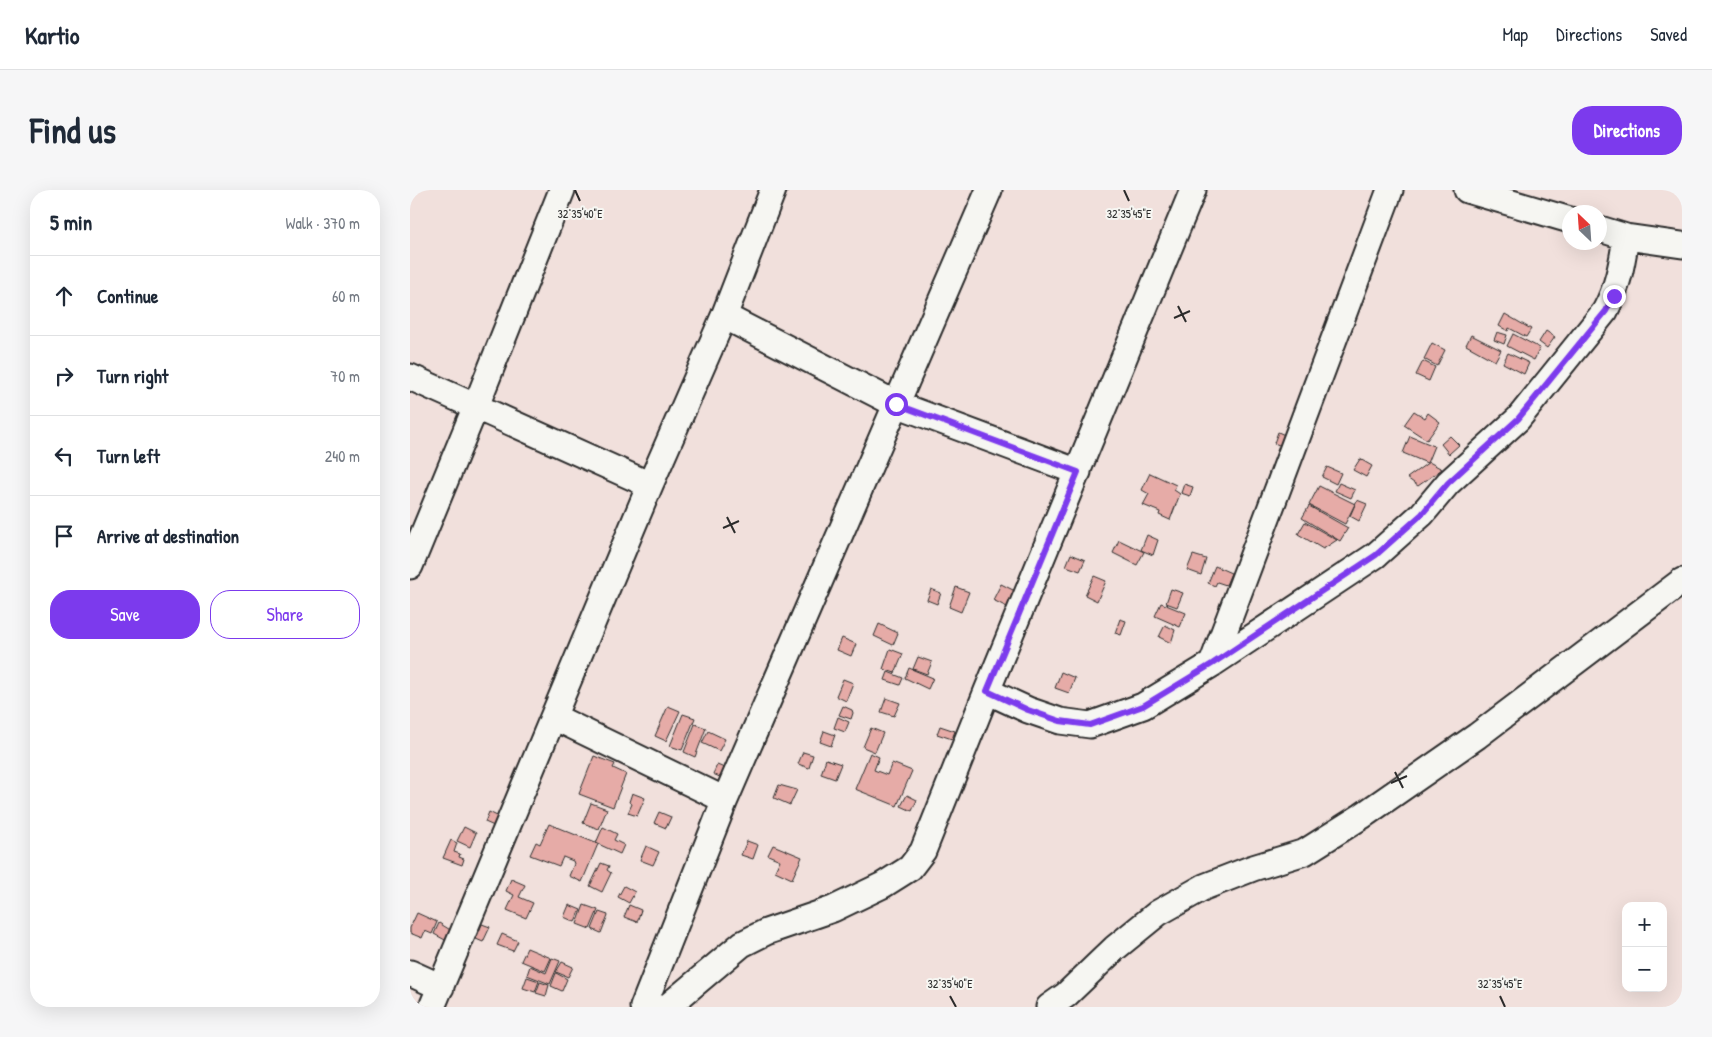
<!DOCTYPE html>
<html lang="en">
<head>
<meta charset="utf-8">
<style>
  :root { --surface:#fff; --page:#f6f6f7; --text:#1f2937; --muted:#747a83; --line:#e0e1e3; --accent:#7c3aed }
  body { margin:0; font-family:"Patrick Hand",sans-serif; background:var(--page); color:var(--text) }
  .controls { position:absolute; right:15px; bottom:15px; display:grid; overflow:hidden; border-radius:10px; box-shadow:0 5px 20px #0002 }
  .controls button { width:45px; height:45px; display:grid; place-items:center; padding:0; border:0; border-bottom:1px solid var(--line); background:var(--surface); color:var(--text); font:25px sans-serif }
  .compass { position:absolute; left:1152px; top:15px; width:45px; height:45px; border-radius:50%; background:var(--surface); box-shadow:0 5px 20px #0002; rotate:335deg }
  .stop { position:absolute; width:15px; height:15px; margin:-11px; border:4px solid #7c3aed; border-radius:50%; background:#fff }
  .stop.end { background:#7c3aed; border-color:#fff; box-shadow:0 1px 5px #0008 }
  .list { margin:0; padding:0; list-style:none }
  h2 { display:flex; justify-content:space-between; align-items:center; height:65px; margin:0; padding:0 20px; font-size:21px }
  h2 small { font-size:16px; font-weight:400; color:var(--muted) }
  .list li { display:grid; grid-template-columns:32px 1fr auto; gap:15px; align-items:center; box-sizing:border-box; height:80px; padding:0 20px; border-top:1px solid var(--line) }
  .list b { display:block; font-size:19px; white-space:nowrap }
  .list em { font-size:16px; font-style:normal; color:var(--muted) }
  .actions { display:flex; gap:10px; padding:15px 20px }
  .actions a { flex:1; padding:11px 0; border:1px solid var(--accent); border-radius:20px; text-align:center; font-size:18px; color:var(--accent) }
  .actions .main { background:var(--accent); color:#fff }
  .icon { flex:none; width:28px; height:28px; fill:none; stroke:currentColor; stroke-width:2; stroke-linecap:round; stroke-linejoin:round }
  .map { position:relative; flex:none; width:1272px; height:817px; overflow:hidden; border-radius:20px }
  header { display:flex; align-items:center; gap:30px; box-sizing:border-box; height:70px; padding:0 25px; background:var(--surface); border-bottom:1px solid var(--line) }
  header strong { font-size:24px }
  nav { display:flex; gap:28px; margin-inline-start:auto; font-size:18px }
  .intro { display:flex; align-items:center; justify-content:space-between; box-sizing:border-box; height:120px; padding:0 30px }
  h1 { margin:0; font-size:35px }
  .button { padding:12px 22px; border-radius:20px; background:var(--accent); color:#fff; font-size:18px; font-weight:700 }
  main { display:flex; gap:30px; padding:0 30px }
  aside { flex:1; background:var(--surface); border-radius:20px; box-shadow:0 5px 20px #0002 }
  .map>svg:first-child { display:block }
  .building { fill:#e6aba7; stroke:#2b2b2b }
  .lines { fill:none; stroke-linecap:round; stroke-linejoin:round }
  .minor-casing { stroke:#2b2b2b; stroke-width:29 }
  .minor { stroke:#f6f6f2; stroke-width:25 }
  .route { stroke:#7c3aed; stroke-width:6 }
  .ticks { fill:none; stroke:#2b2b2b; stroke-width:2 }
  .ticks-label { font-size:12px; text-anchor:middle; fill:#2b2b2b; stroke:#f6f6f2; stroke-width:4; stroke-linejoin:round; paint-order:stroke }
</style>
</head>
<body>
<header>
<strong>Kartio</strong>
<nav><a>Map</a><a>Directions</a><a>Saved</a></nav>
</header>
<div class="intro"><h1>Find us</h1><a class="button">Directions</a></div>
<main>
<aside>
<h2>5 min<small>Walk · 370 m</small></h2>
<ul class="list">
<li><svg class="icon" aria-label="ahead" viewBox="0 0 24 24"><path d="M12 20V5M6 11l6-6 6 6"/></svg><div><b>Continue</b></div><em>60 m</em></li>
<li><svg class="icon" aria-label="right" viewBox="0 0 24 24"><path d="M7 20v-9h11M14 6l5 5-5 5"/></svg><div><b>Turn right</b></div><em>70 m</em></li>
<li><svg class="icon" aria-label="left" viewBox="0 0 24 24"><path d="M17 20v-9H6M10 6l-5 5 5 5"/></svg><div><b>Turn left</b></div><em>240 m</em></li>
<li><svg class="icon" aria-label="arrive" viewBox="0 0 24 24"><path d="M6 21V4h12l-3 4 3 4H6"/></svg><div><b>Arrive at destination</b></div></li>
</ul>
<div class="actions"><a class="main">Save</a><a>Share</a></div>
</aside>
<div class="map">
<svg width="1272" height="817" viewBox="0 0 1272 817">
  <rect width="100%" height="100%" fill="#f1e0dc"/>
  <filter id="ink" filterUnits="userSpaceOnUse"><feTurbulence type="fractalNoise" baseFrequency=".02" numOctaves="2"/><feDisplacementMap in="SourceGraphic" scale="10" xChannelSelector="R" yChannelSelector="G"/><feConvolveMatrix kernelMatrix="1 2 1 2 8 2 1 2 1" color-interpolation-filters="sRGB"/></filter>
  <g filter="url(#ink)">
    <!-- building -->
    <path class="building" d="M1095,124L1121,139L1116,147L1099,138L1098,141L1089,136Z
      M1136,141L1145,147L1137,158L1129,152Z
      M1087,142L1097,145L1094,154L1084,150Z
      M1103,144L1130,158L1124,170L1097,156Z
      M1061,145L1091,160L1085,171L1056,155Z
      M1022,153L1035,160L1027,176L1014,169Z
      M1098,163L1119,173L1114,184L1093,173Z
      M1013,171L1025,177L1019,191L1006,185Z
      M1004,221L1015,228L1018,223L1030,232L1017,250L994,235Z
      M868,242L877,246L874,257L864,253Z
      M1000,246L1024,256L1017,273L993,263Z
      M1040,246L1049,255L1039,264L1031,254Z
      M950,269L962,276L956,287L943,280Z
      M1019,272L1032,279L1008,296L997,288Z
      M917,277L931,283L926,294L912,287Z
      M740,283L766,295L764,300L770,304L760,330L749,325L750,322L733,315L739,304L732,300Z
      M929,293L945,300L941,308L925,301Z
      M774,294L783,297L780,306L771,303Z
      M909,296L945,314L935,334L899,315Z
      M947,310L957,314L949,331L940,326Z
      M899,316L938,338L930,351L892,328Z
      M895,332L927,350L913,359L888,344Z
      M737,345L748,350L743,365L731,360Z
      M709,350L734,362L727,375L703,363Z
      M661,364L675,370L670,381L656,376Z
      M783,365L796,369L791,385L777,380Z
      M805,376L821,383L816,395L807,392L805,396L798,393Z
      M684,386L696,391L687,411L675,405Z
      M591,394L607,402L599,418L583,410Z
      M546,397L559,402L551,422L539,417Z
      M521,399L531,403L527,414L517,410Z
      M761,399L773,403L767,417L756,413Z
      M751,413L776,423L770,437L745,426Z
      M710,429L716,431L711,445L705,443Z
      M469,434L488,443L483,455L464,446Z
      M755,435L765,440L761,453L749,447Z
      M432,448L446,454L441,466L427,460Z
      M480,459L493,464L485,483L473,479Z
      M508,467L522,472L517,484L503,479Z
      M499,478L523,488L518,499L495,488Z
      M478,482L493,488L490,495L475,490Z
      M651,482L665,488L659,503L645,498Z
      M433,489L443,493L436,511L426,506Z
      M476,508L490,513L484,526L471,522Z
      M258,516L270,521L256,551L245,546Z
      M433,516L442,520L443,523L441,529L429,525Z
      M273,524L285,528L272,560L260,556Z
      M428,527L439,532L435,542L424,538Z
      M285,534L296,538L285,567L274,562Z
      M530,536L545,541L542,549L527,544Z
      M461,538L473,543L465,562L453,557Z
      M298,541L315,549L309,561L292,553Z
      M414,541L425,545L421,556L410,552Z
      M393,562L403,565L399,578L388,574Z
      M460,563L469,567L464,580L477,585L482,573L502,581L487,616L445,599Z
      M184,566L205,574L203,578L216,584L203,617L169,604Z
      M416,569L431,574L425,589L411,584Z
      M307,575L317,579L312,588L303,584Z
      M369,595L387,600L380,615L364,608Z
      M222,603L235,608L227,626L218,623L222,614L219,612Z
      M497,605L507,610L502,621L491,616Z
      M181,613L197,619L189,639L173,633Z
      M79,622L87,626L84,636L75,632Z
      M249,622L261,627L256,638L244,633Z
      M139,634L188,654L172,692L159,686L164,674L163,671L153,667L149,676L120,665L126,652L130,654Z
      M54,637L66,643L60,657L47,651Z
      M193,637L207,644L204,650L214,655L210,664L186,653Z
      M41,650L47,653L44,662L50,664L49,667L54,669L52,675L33,668Z
      M337,651L348,655L343,669L331,665Z
      M363,655L392,667L382,689L365,681L370,670L358,665Z
      M236,656L249,662L243,675L230,670Z
      M191,673L199,676L197,680L201,683L192,702L180,696Z
      M101,689L115,695L109,707L123,713L116,728L97,720L104,705L96,701Z
      M214,696L225,702L219,713L208,707Z
      M159,715L171,720L165,732L154,727Z
      M174,715L188,720L180,739L167,734Z
      M219,715L231,720L227,732L214,727Z
      M189,722L198,725L191,743L182,739Z
      M7,723L27,732L22,744L15,741L12,748L0,743V738Z
      M29,733L42,741L37,751L24,744Z
      M72,734L80,737L73,752L66,749Z
      M92,744L108,751L103,761L87,755Z
      M117,758L141,768L135,781L111,771Z
      M142,768L150,771L140,794L117,785L120,776L136,783Z
      M152,772L163,777L158,787L146,782Z
      M146,783L157,789L152,801L141,796Z
      M117,787L129,791L125,802L113,798Z
      M130,792L139,795L136,806L126,803Z"/>
    <g class="lines">
      <defs>
        <path id="minor" d="M1057,0L1160,30
          M1190,39L1216,47L1272,55
          M314,126L486,214L668,282
          M0,187L240,295
          M0,376L66,216L152,0
          M802,474L980,0
          M577,501L618,520L650,531L680,535L733,516L802,474L966,365L1012,324L1038,293L1108,229L1195,121C1208,97 1212,74 1216,47
          M144,527L315,610
          M0,783L31,797
          M22,817L240,295L314,126L363,0
          M233,817L315,610L579,0
          M257,817L332,754L356,742L423,719L473,695L500,678L513,661L577,501L783,0
          M639,817L656,805L705,758L748,723L794,697L843,678L895,662L952,626L1067,546L1272,391"/>
      </defs>
      <!-- minor casing -->
      <use href="#minor" class="minor-casing"/>
      <!-- minor -->
      <use href="#minor" class="minor"/>
    </g>
  </g>
  <g class="lines" filter="url(#ink)">
    <!-- route -->
    <path class="route" d="M486,214L668,282L577,501L618,520L650,531L680,535L733,516L802,474L966,365L1012,324L1038,293L1108,229L1196,121L1204,106"/>
  </g>
  <!-- ticks -->
  <path class="ticks" d="M165,0L170,11M714,0L719,11M768,116L776,132M764,128L780,121M317,327L325,343M313,338L329,331M985,582L993,598M981,593L997,586M540,806L546,817M1090,806L1095,817"/>
  <g class="ticks-label">
    <text x="170" y="28">32°35'40"E</text>
    <text x="719" y="28">32°35'45"E</text>
    <text x="540" y="798">32°35'40"E</text>
    <text x="1090" y="798">32°35'45"E</text>
  </g>
</svg>
<div class="controls">
<button>+</button>
<button>−</button>
</div>
<svg class="compass" viewBox="-18 -18 36 36"><path d="M0-13l5 13h-10z" fill="#e53935"/><path d="M0 13l5-13h-10z" fill="#747a83"/></svg>
<div class="stop" style="left:486px;top:214px"></div>
<div class="stop end" style="left:1204px;top:106px"></div>
</div>
</main>
</body>
</html>
